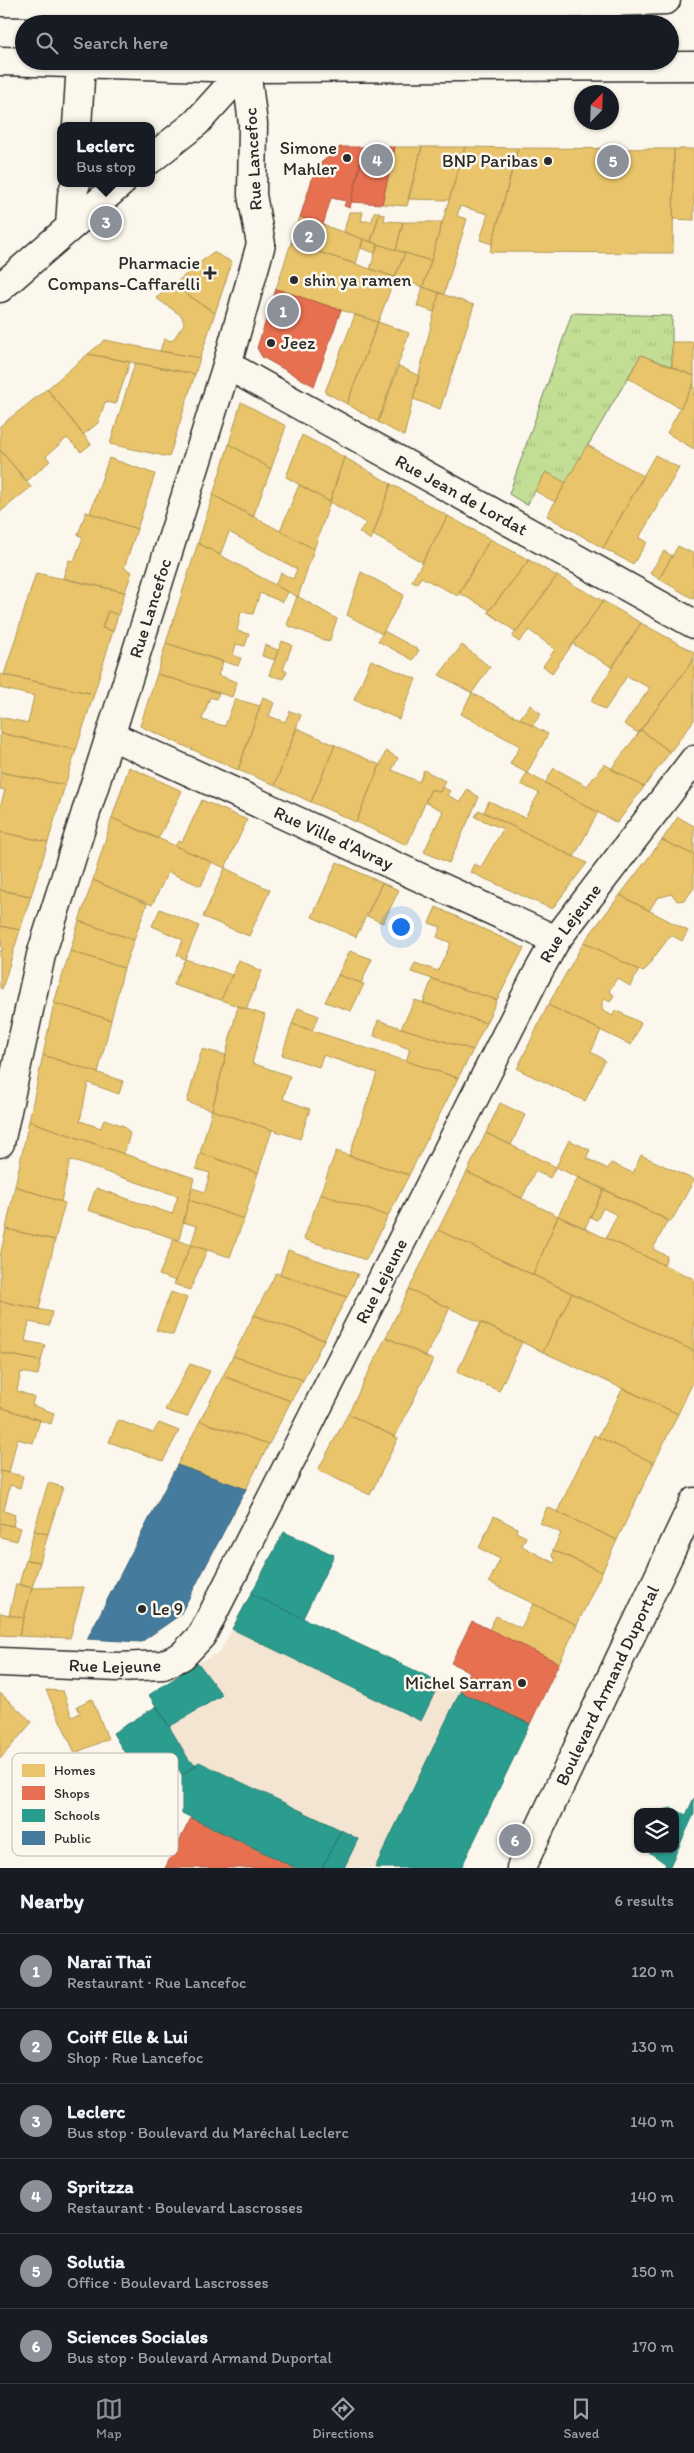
<!DOCTYPE html>
<html lang="en">
<head>
<meta charset="utf-8">
<style>
  :root { --surface:#171b24; --page:#20242c; --text:#f1f3f6; --muted:#9ea1a6; --line:#363941; --accent:#8c9099 }
  body { margin:0; font-family:Itim,sans-serif; background:var(--page); color:var(--text) }
  .controls { position:absolute; right:15px; bottom:15px; display:grid; overflow:hidden; border-radius:10px; box-shadow:0 1px 4px #0004 }
  .controls button { width:45px; height:45px; display:grid; place-items:center; padding:0; border:0; border-bottom:1px solid var(--line); background:var(--surface); color:var(--text); font:25px sans-serif }
  .compass { position:absolute; left:574px; top:85px; width:45px; height:45px; border-radius:50%; background:var(--surface); box-shadow:0 1px 4px #0004; rotate:23deg }
  .you { position:absolute; left:400px; top:926px; width:18px; height:18px; margin:-12px; border:4px solid #fff; border-radius:50%; background:#1a73e8; box-shadow:0 0 0 8px #1a73e833 }
  .badge { display:grid; place-items:center; width:32px; height:32px; border-radius:50%; background:var(--accent); color:#fff; font-size:16px; font-weight:700 }
  .pin { position:absolute; translate:-50% -50%; border:2px solid #fff; box-shadow:0 1px 5px #0006 }
  .popup { position:absolute; left:57px; top:122px; width:98px; height:65px; box-sizing:border-box; display:grid; place-content:center; border-radius:10px; background:var(--surface); filter:drop-shadow(0 1px 4px #0005); font-size:16px; white-space:nowrap; color:var(--muted) }
  .popup b { font-size:19px; color:var(--text) }
  .popup::after { content:''; position:absolute; left:50%; top:100%; margin-left:-10px; border:10px solid transparent; border-top-color:var(--surface) }
  .list { margin:0; padding:0; list-style:none }
  h2 { display:flex; justify-content:space-between; align-items:center; height:65px; margin:0; padding:0 20px; font-size:21px }
  h2 small { font-size:16px; font-weight:400; color:var(--muted) }
  .list li { display:grid; grid-template-columns:32px 1fr auto; gap:15px; align-items:center; box-sizing:border-box; height:75px; padding:0 20px; border-top:1px solid var(--line) }
  .list b { display:block; font-size:19px; white-space:nowrap }
  .list p { margin:0; font-size:16px; white-space:nowrap; color:var(--muted) }
  .list em { font-size:16px; font-style:normal; color:var(--muted) }
  .icon { flex:none; width:28px; height:28px; fill:none; stroke:currentColor; stroke-width:2; stroke-linecap:round; stroke-linejoin:round }
  .map { position:relative; flex:none; width:694px; height:1868px; overflow:hidden }
  .search { position:absolute; background:var(--surface); box-shadow:0 1px 4px #0004; left:15px; right:15px; top:15px; height:55px; display:flex; align-items:center; gap:12px; box-sizing:border-box; padding:0 18px; border-radius:28px; color:var(--muted); font-size:19px }
  .sheet { height:515px; background:var(--surface) }
  nav { display:flex; justify-content:space-around; align-items:center; box-sizing:border-box; height:70px; border-top:1px solid var(--line); background:var(--surface); font-size:14px; color:var(--muted) }
  nav a { display:grid; justify-items:center; gap:2px }
  nav .on { color:var(--accent) }
  .map>svg:first-child { display:block }
  .built { fill:#f4e5d2 }
  .grass { fill:url(#grass-tufts); stroke:#768460 }
  .homes { fill:#e9c46a; stroke:#b09657 }
  .shops { fill:#e76f51; stroke:#af5b46 }
  .schools { fill:#2a9d8f; stroke:#2a7b71 }
  .public { fill:#457b9d; stroke:#3d637b }
  .lines { fill:none; stroke-linecap:round; stroke-linejoin:round }
  .minor-casing { stroke:#2b2b2b; stroke-width:31 }
  .major-casing { stroke:#2b2b2b; stroke-width:31 }
  .minor { stroke:#fbf7ec; stroke-width:28 }
  .major { stroke:#fbf7ec; stroke-width:28 }
  .poi-dot { fill:#2b2b2b; stroke:#fbf7ec; stroke-width:2 }
  .labels { text-anchor:middle; dominant-baseline:central; stroke-width:5; stroke-linejoin:round; paint-order:stroke }
  .poi-label { font-size:18px; fill:#2b2b2b; stroke:#fbf7ec; text-anchor:end }
  .street-label { font-size:18px; fill:#2b2b2b; stroke:#fbf7ec }
  .key { fill:#fbf7ec; stroke:#bdbab2; stroke-width:1 }
  .key-label { font-size:14px; fill:#2b2b2b }
</style>
</head>
<body>
<div class="map">
<svg width="694" height="1868" viewBox="0 0 694 1868">
  <defs>
    <pattern id="grass-tufts" width="24" height="20" patternUnits="userSpaceOnUse" patternTransform="scale(1.25)"><rect width="24" height="20" fill="#c2de95"/><path d="M3 7l-1-3M5 7V3M7 7l1-3M15 17l-1-3M17 17v-4M19 17l1-3" fill="none" stroke="#a7bf81"/></pattern>
  </defs>
  <rect width="100%" height="100%" fill="#fbf7ec"/>
  <filter id="ink" filterUnits="userSpaceOnUse"><feTurbulence type="fractalNoise" baseFrequency=".02" numOctaves="2"/><feDisplacementMap in="SourceGraphic" scale="10" xChannelSelector="R" yChannelSelector="G"/><feConvolveMatrix kernelMatrix="1 2 1 2 8 2 1 2 1" color-interpolation-filters="sRGB"/></filter>
  <g filter="url(#ink)">
    <!-- built -->
    <path class="built" d="M251,1594L530,1724L461,1868H296L182,1813V1775L197,1764L189,1760L149,1695L198,1663L220,1652Z"/>
    <!-- grass -->
    <path class="grass" d="M572,313L672,316V367L641,355L566,483L546,472L527,505L509,494Z"/>
    <!-- homes -->
    <path class="homes" d="M395,147H422L407,206L382,204Z
      M422,147H465L449,200L408,199Z
      M465,147L518,148L492,244L480,240L488,214L460,206L457,216L467,219L444,294L423,287Z
      M518,148L674,149L673,253L490,252Z
      M674,149H694V220L673,219Z
      M349,212H363L361,221H372L374,212H380L371,242L344,232Z
      M379,214L385,215L384,221L403,222L396,250L371,242Z
      M300,217L363,239L356,264L291,243Z
      M403,222H442L431,261L396,250Z
      M363,239L378,244L375,253L361,248Z
      M291,243L395,277L378,322L276,289Z
      M378,244L405,253L395,277L370,269Z
      M213,252L232,262L215,313L173,285Z
      M405,253L431,261L423,287L395,277Z
      M173,285L215,313L200,358L160,351L164,339L172,341L184,324L182,316L156,298Z
      M423,287L439,293L434,312L417,306Z
      M439,293L474,305L440,409L413,399Z
      M355,315L378,322L347,404L325,392Z
      M378,322L409,333L378,422L347,404Z
      M105,340L160,351L200,358L195,374L88,354Z
      M672,342H694V376L672,367Z
      M88,354L130,362L116,404L105,402L98,423L83,435L47,389Z
      M641,355L694,376V383L680,408L628,378Z
      M135,363L195,374L169,457L110,444Z
      M399,366L419,376L404,436L378,422Z
      M694,383V449L667,433Z
      M47,389L91,444L81,452L67,438L46,456L50,461L27,481L0,450V426Z
      M241,402L286,426L271,469L229,444Z
      M302,435L344,457L330,502L286,477Z
      M229,444L271,469L253,517L213,495Z
      M587,445L644,476L603,548L547,516Z
      M0,450L31,487L0,512Z
      M655,455L679,468L639,538L647,542L633,564L603,548Z
      M344,457L391,484L371,540L359,532L366,523L330,502Z
      M109,458L155,474L137,529L90,513Z
      M546,472L566,483L555,502L535,491Z
      M391,484L448,516L422,562L373,535Z
      M299,485L330,502L314,549L280,531Z
      M213,495L314,549L298,597L275,585L281,573L293,579L297,569L229,532L220,555L198,543Z
      M86,512L137,529L124,568L132,572L125,592L63,578L69,560L74,561L83,537L78,535Z
      M448,516L490,539L458,596L421,577L417,583L412,581Z
      M490,539L529,560L490,610L459,593Z
      M198,543L288,592L283,602L260,593L253,614L241,612L237,631L249,634L245,646L236,644L233,655L241,658L238,666L166,643Z
      M678,546L694,554V599L659,579Z
      M664,551L672,556L659,579L650,573Z
      M529,560L557,576L516,632L488,612Z
      M361,572L404,595L382,634L347,615Z
      M36,573L125,592L118,615L108,611L102,628L113,631L94,694L4,675Z
      M557,576L603,601L552,673L543,666L555,649L529,630L519,642L512,637Z
      M297,596L337,619L329,642L287,625Z
      M603,601L641,623L612,667L573,644Z
      M108,611L118,615L113,631L102,628Z
      M641,623L694,652V659L638,733L624,724L650,688L627,676L605,710L591,701Z
      M384,631L419,650L413,660L378,641Z
      M282,641L292,645L283,670L287,671L283,679L269,675Z
      M166,643L223,662L218,675L237,682L232,697L157,674Z
      M265,645L278,650L275,660L262,656Z
      M462,645L490,667L472,693L439,675Z
      M694,659V720L670,752L641,730Z
      M371,660L416,679L399,719L354,700Z
      M0,674L94,694L76,750L0,733V717L28,723L34,696L0,688Z
      M157,674L219,693L216,699L210,697L202,720L225,726L235,699L260,706L238,770L140,726Z
      M472,693L548,734L527,773L510,764L520,746L461,714Z
      M263,697L274,703L269,716L285,722L290,711L301,715L275,785L238,770Z
      M530,705L541,714L532,726L520,718Z
      M297,728L335,745L311,802L275,785Z
      M641,730L670,752L644,787L611,769Z
      M0,733L76,750L65,785L0,772Z
      M335,745L380,765L356,822L311,802Z
      M386,751L398,758L392,770L419,782L424,770L445,781L440,792L431,789L407,845L356,822Z
      M604,764L644,787L617,823L545,783L554,768L587,786Z
      M129,767L182,791L158,839L112,818Z
      M0,772L65,785L48,842L0,832V807L5,790L0,789Z
      M527,773L598,812L574,857L484,812L489,801L525,818L539,793L521,784Z
      M442,787L450,791L447,795L461,802L467,789L479,797L449,863L424,852L443,811L425,802L431,789L440,792Z
      M202,800L247,820L225,868L175,846L178,841L182,842Z
      M479,810L587,863L552,909L470,872L474,864L481,867L503,829L475,817Z
      M678,817L694,826V855L662,840Z
      M112,818L212,862L201,886L168,872L152,905L93,880Z
      M0,832L48,842L31,896L0,890Z
      M662,840L694,855V888L685,900L677,901L672,894L657,898L649,911L620,895Z
      M337,862L382,883L356,937L312,917Z
      M225,868L270,890L249,936L203,917Z
      M93,880L147,904L134,940L79,921Z
      M382,883L399,890L383,923L367,916Z
      M0,890L31,896L20,930L0,926Z
      M620,895L688,931L682,941L671,935L643,972L584,942Z
      M436,907L524,948L497,1000L411,972L415,963L438,971L451,943L437,937L441,927L429,923Z
      M160,909L199,926L185,959L177,955L183,940L152,926Z
      M79,921L134,940L124,968L70,951Z
      M0,926L20,930L2,989L0,988V951H2Z
      M584,942L639,970L630,986L617,978L609,991L614,995L610,1002L605,999L602,1003V1010L613,1016L615,1010L641,1023L631,1045L548,1005Z
      M70,951L124,968L111,1020L54,1003Z
      M350,951L372,959L361,983L338,975Z
      M185,959L232,975L221,1000L173,985Z
      M239,960L262,971L246,1009L221,1000Z
      M338,975L364,984L351,1011L325,1002Z
      M432,979L497,1000L486,1023L423,1003Z
      M415,1000L486,1023L473,1050L401,1028Z
      M54,1003L111,1020L98,1073L43,1055Z
      M548,1005L601,1030L591,1052L605,1060L585,1101L517,1069Z
      M238,1006L265,1015L252,1063L290,1076L283,1099L310,1109L300,1139L212,1110Z
      M298,1008L319,1016L312,1030L292,1024Z
      M378,1020L401,1028L473,1050L458,1078L406,1061L410,1049L374,1036Z
      M292,1024L458,1078L409,1175L349,1156L377,1073L323,1055L319,1067L282,1055Z
      M202,1049L226,1055L212,1110L187,1102Z
      M43,1055L123,1081L119,1094L88,1083L80,1121L101,1128L104,1119L124,1126L130,1134L124,1154L29,1121Z
      M500,1103L525,1115L511,1145L486,1133Z
      M212,1110L272,1130L258,1173L200,1153Z
      M29,1121L194,1178L179,1240L88,1210L96,1188L172,1214L178,1196L70,1160L61,1202L15,1186Z
      M486,1133L556,1167L550,1178L535,1171L522,1198L467,1172Z
      M569,1140L590,1150L586,1158L608,1169L611,1163L633,1173L641,1155L694,1180L671,1222L556,1167Z
      M336,1151L409,1175L388,1216L320,1194Z
      M200,1153L258,1173L244,1219L189,1200L192,1188L205,1192L210,1173L196,1169Z
      M467,1172L558,1216L533,1275L438,1230Z
      M578,1177L604,1189L585,1228L558,1216Z
      M15,1186L65,1203L55,1240L6,1229Z
      M604,1189L668,1220L653,1249L667,1256L664,1265L606,1238L617,1215L603,1208L597,1220L590,1217Z
      M320,1194L388,1216L366,1260L304,1239Z
      M189,1200L244,1219L230,1257L191,1245L197,1226L183,1222Z
      M558,1216L694,1279V1351L533,1275Z
      M6,1229L55,1240L39,1309L0,1301V1256Z
      M438,1230L572,1293L543,1352L409,1289Z
      M174,1239L191,1245L176,1281L159,1275Z
      M191,1245L207,1250L190,1290L174,1284Z
      M288,1250L358,1274L347,1297L280,1274Z
      M276,1273L347,1297L324,1340L254,1315Z
      M409,1289L450,1308L426,1356L386,1337Z
      M171,1292L187,1298L173,1335L156,1330Z
      M572,1293L694,1351V1380L678,1414L543,1352Z
      M0,1301L52,1312L49,1326L29,1322L25,1341L45,1345L41,1361L0,1353Z
      M254,1315L324,1340L303,1380L233,1356Z
      M481,1322L522,1342L499,1391L457,1372Z
      M386,1337L433,1360L395,1437L348,1414Z
      M0,1353L41,1361L38,1375L21,1372L17,1391L34,1397L32,1405L54,1413L51,1424L0,1407Z
      M233,1356L303,1380L291,1401L223,1376Z
      M190,1364L210,1371L187,1417L165,1410Z
      M223,1376L291,1401L269,1444L200,1421Z
      M623,1388L678,1414L654,1463L598,1437Z
      M0,1407L40,1420L33,1443L17,1439L9,1473L0,1471Z
      M348,1414L398,1438L370,1495L318,1470Z
      M118,1420L153,1433L159,1423L179,1431L163,1461L109,1442Z
      M200,1421L269,1444L246,1489L177,1465Z
      M594,1435L654,1463L617,1540L557,1512Z
      M0,1471L23,1476L20,1488L10,1485L4,1511L15,1515L13,1526L0,1523Z
      M48,1483L63,1487L48,1534L34,1531Z
      M547,1507L617,1540L602,1572L553,1550L561,1533L540,1523Z
      M494,1516L517,1528L516,1532L526,1537L522,1546L554,1563L556,1560L552,1556L553,1550L602,1572L577,1625L489,1582L500,1559L479,1548Z
      M0,1523L21,1528L17,1541L0,1537Z
      M34,1531L48,1534L40,1562L26,1560Z
      M26,1560L40,1562L32,1588L19,1584Z
      M16,1584L32,1588L24,1618L9,1615Z
      M84,1587L70,1638L19,1636L32,1588Z
      M533,1604L577,1625L559,1663L489,1630L496,1616L521,1628Z
      M0,1613L24,1618L19,1636L0,1635Z
      M46,1690L63,1691L72,1717L80,1713L77,1706L92,1699L108,1739L75,1753Z
      M0,1693L32,1722L0,1759Z
      M102,1813L110,1828L80,1855L67,1844Z"/>
    <!-- shops -->
    <path class="shops" d="M340,147H364L350,208L344,206L346,201L331,198L323,225L300,217L316,167Z
      M364,147H395L382,204L351,202Z
      M276,289L341,310L314,386L262,357L257,348Z
      M472,1621L559,1663L530,1724L460,1692L470,1672L451,1663Z
      M191,1818L296,1868H165Z"/>
    <!-- schools -->
    <path class="schools" d="M284,1532L334,1555L303,1618L251,1594Z
      M251,1594L440,1682L421,1721L232,1629Z
      M198,1663L222,1695L169,1727L149,1695Z
      M460,1692L530,1724L461,1868H375Z
      M157,1706L189,1760L197,1765L182,1775L169,1753L136,1772L113,1733Z
      M199,1762L341,1830L322,1868H296L182,1813V1775Z
      M694,1798V1814L669,1868H664L666,1864L645,1849H675V1812H652L672,1808L686,1815Z
      M341,1830L358,1839L344,1868H322Z"/>
    <!-- public -->
    <path class="public" d="M177,1465L246,1489L180,1615L141,1642L87,1639Z"/>
    <g class="lines">
      <defs>
        <g id="minor">
          <path id="s1" d="M227,365L694,624"/>
          <path id="s2" d="M112,736L556,940"/>
          <path id="s3" d="M0,1143L41,955L227,365L261,244L252,195L253,124L246,68"/>
          <path id="s4" d="M0,1662L119,1667L163,1665L182,1656L202,1635L537,974L556,940L694,760"/>
          <path id="s5" d="M521,1868L694,1502"/>
        </g>
        <path id="major" d="M0,2L258,6L559,4L666,0
          M0,61L246,68L694,66
          M77,126L81,64L83,61
          M151,159L196,123L246,68
          M70,227L72,195L76,183
          M0,288L121,183"/>
      </defs>
      <!-- minor casing -->
      <use href="#minor" class="minor-casing"/>
      <!-- major casing -->
      <use href="#major" class="major-casing"/>
      <!-- minor -->
      <use href="#minor" class="minor"/>
      <!-- major -->
      <use href="#major" class="major"/>
    </g>
  </g>
  <!-- markers -->
  <g class="poi-dot">
    <circle cx="347" cy="158" r="5"/>
    <circle cx="548" cy="161" r="5"/>
    <path d="M207.5 265.5h5v5h5v5h-5v5h-5v-5h-5v-5h5z"/>
    <circle cx="294" cy="280" r="5"/>
    <circle cx="271" cy="343" r="5"/>
    <circle cx="142" cy="1609" r="5"/>
    <circle cx="522" cy="1683" r="5"/>
  </g>
  <g class="labels">
    <!-- poi labels -->
    <g class="poi-label">
      <text x="337" y="148">Simone<tspan x="337" dy="21">Mahler</tspan></text>
      <text x="538" y="161">BNP Paribas</text>
      <text x="200" y="263">Pharmacie<tspan x="200" dy="21">Compans-Caffarelli</tspan></text>
      <text x="304" y="280" text-anchor="start">shin ya ramen</text>
      <text x="281" y="343" text-anchor="start">Jeez</text>
      <text x="152" y="1609" text-anchor="start">Le 9</text>
      <text x="512" y="1683">Michel Sarran</text>
    </g>
    <!-- street labels -->
    <g class="street-label">
      <text transform="translate(253 159) rotate(-93)">Rue Lancefoc</text>
      <text stroke="none"><textPath href="#s1" startOffset="268">Rue Jean de Lordat</textPath></text>
      <text stroke="none"><textPath href="#s3" startOffset="556">Rue Lancefoc</textPath></text>
      <text stroke="none"><textPath href="#s2" startOffset="244">Rue Ville d'Avray</textPath></text>
      <text stroke="none"><textPath href="#s4" startOffset="1015">Rue Lejeune</textPath></text>
      <text stroke="none"><textPath href="#s4" startOffset="610">Rue Lejeune</textPath></text>
      <text stroke="none"><textPath href="#s4" startOffset="115">Rue Lejeune</textPath></text>
      <text stroke="none"><textPath href="#s5" startOffset="202">Boulevard Armand Duportal</textPath></text>
    </g>
  </g>
  <!-- legend -->
  <rect x="12" y="1753" width="166" height="103" rx="8" class="key"/>
  <rect x="22" y="1764" width="23" height="13" fill="#e9c46a"/>
  <rect x="22" y="1786" width="23" height="14" fill="#e76f51"/>
  <rect x="22" y="1809" width="23" height="13" fill="#2a9d8f"/>
  <rect x="22" y="1831" width="23" height="14" fill="#457b9d"/>
  <g class="key-label">
    <text x="54" y="1775">Homes</text>
    <text x="54" y="1798">Shops</text>
    <text x="54" y="1820">Schools</text>
    <text x="54" y="1843">Public</text>
  </g>
</svg>
<div class="controls">
<button><svg class="icon" aria-label="layers" viewBox="0 0 24 24"><path d="M12 4l9 5-9 5-9-5zM3 14l9 5 9-5"/></svg></button>
</div>
<svg class="compass" viewBox="-18 -18 36 36"><path d="M0-13l5 13h-10z" fill="#e53935"/><path d="M0 13l5-13h-10z" fill="#9ea1a6"/></svg>
<div class="you"></div>
<div class="pin badge" style="left:283px;top:311px">1</div>
<div class="pin badge" style="left:309px;top:236px">2</div>
<div class="pin badge" style="left:106px;top:222px">3</div>
<div class="popup"><b>Leclerc</b>Bus stop</div>
<div class="pin badge" style="left:377px;top:160px">4</div>
<div class="pin badge" style="left:613px;top:161px">5</div>
<div class="pin badge" style="left:515px;top:1840px">6</div>
<div class="search"><svg class="icon" aria-label="search" viewBox="0 0 24 24"><circle cx="10" cy="10" r="6"/><path d="M15 15l6 6"/></svg>Search here</div>
</div>
<section class="sheet">
<h2>Nearby<small>6 results</small></h2>
<ul class="list">
<li><span class="badge">1</span><div><b>Naraï Thaï</b><p>Restaurant · Rue Lancefoc</p></div><em>120 m</em></li>
<li><span class="badge">2</span><div><b>Coiff Elle &amp; Lui</b><p>Shop · Rue Lancefoc</p></div><em>130 m</em></li>
<li><span class="badge">3</span><div><b>Leclerc</b><p>Bus stop · Boulevard du Maréchal Leclerc</p></div><em>140 m</em></li>
<li><span class="badge">4</span><div><b>Spritzza</b><p>Restaurant · Boulevard Lascrosses</p></div><em>140 m</em></li>
<li><span class="badge">5</span><div><b>Solutia</b><p>Office · Boulevard Lascrosses</p></div><em>150 m</em></li>
<li><span class="badge">6</span><div><b>Sciences Sociales</b><p>Bus stop · Boulevard Armand Duportal</p></div><em>170 m</em></li>
</ul>
</section>
<nav>
<a class="on"><svg class="icon" aria-label="map" viewBox="0 0 24 24"><path d="M3 6l6-2 6 2 6-2v14l-6 2-6-2-6 2zM9 4v14M15 6v14"/></svg>Map</a>
<a><svg class="icon" aria-label="directions" viewBox="0 0 24 24"><path d="M12 3l9 9-9 9-9-9zM9 14v-3h6M13 9l2 2-2 2"/></svg>Directions</a>
<a><svg class="icon" aria-label="saved" viewBox="0 0 24 24"><path d="M7 4h10v16l-5-4-5 4z"/></svg>Saved</a>
</nav>
</body>
</html>
